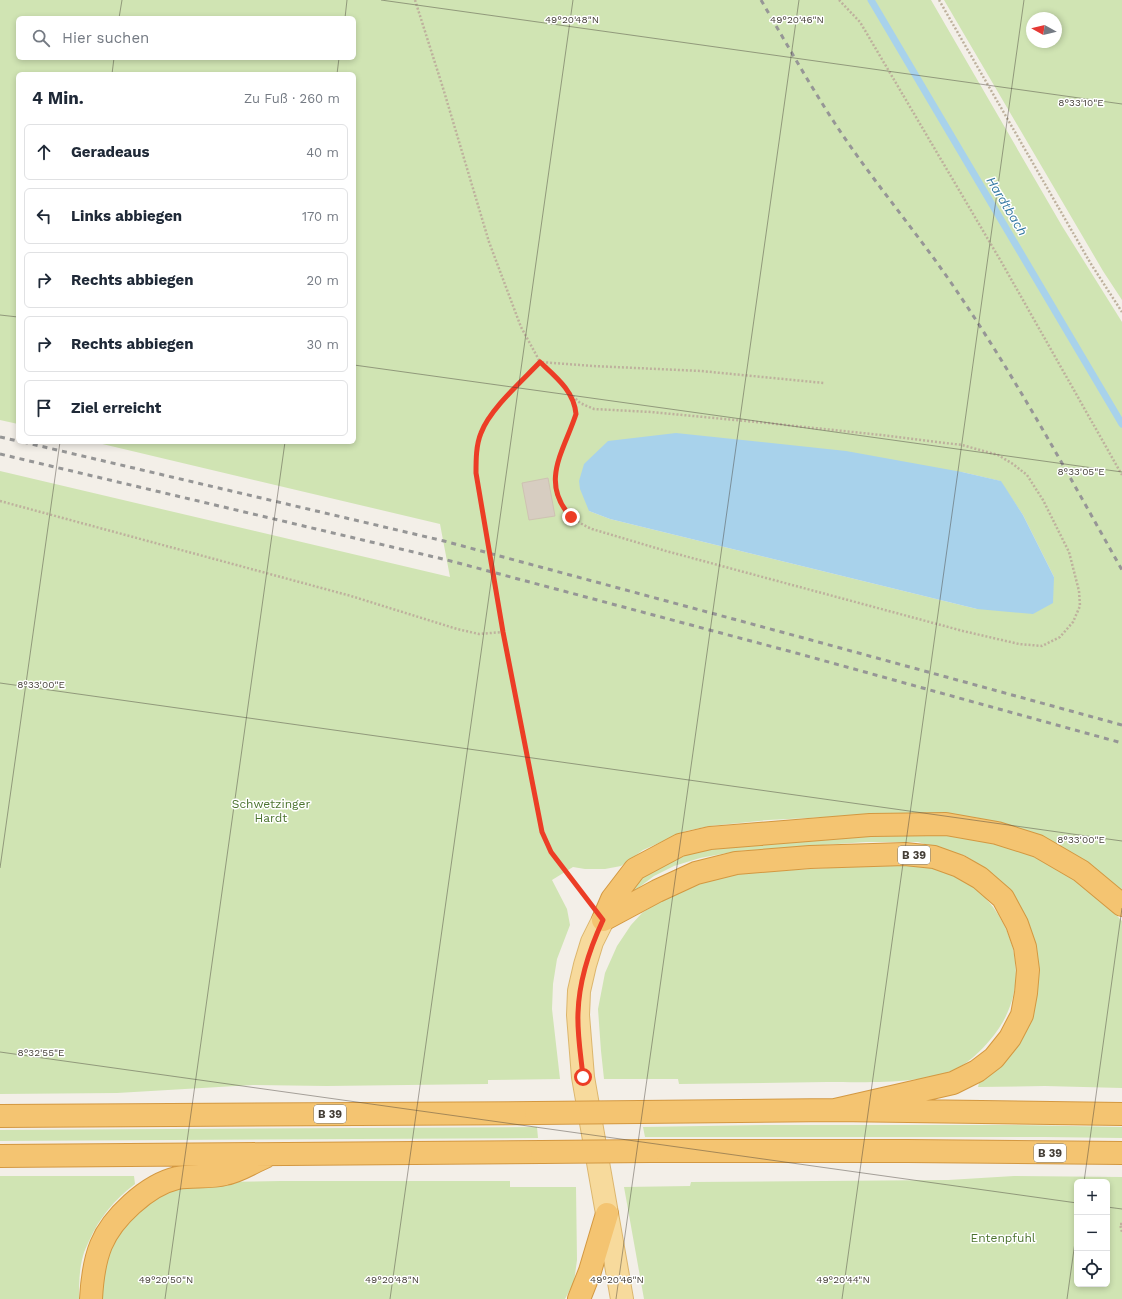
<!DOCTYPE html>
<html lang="de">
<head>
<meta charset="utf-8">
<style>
  :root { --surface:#fff; --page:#f2f2f3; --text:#1f2937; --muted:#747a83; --line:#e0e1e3 }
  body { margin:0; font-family:"Work Sans",sans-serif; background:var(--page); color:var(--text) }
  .controls { position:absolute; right:12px; bottom:12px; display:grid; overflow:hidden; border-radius:6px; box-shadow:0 2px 6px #0003 }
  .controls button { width:36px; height:36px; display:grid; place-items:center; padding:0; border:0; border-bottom:1px solid var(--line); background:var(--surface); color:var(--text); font:20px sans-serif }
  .compass { position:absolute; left:1026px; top:12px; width:36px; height:36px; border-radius:50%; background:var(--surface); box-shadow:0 2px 6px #0003; rotate:278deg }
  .stop { position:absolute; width:12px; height:12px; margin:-9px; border:3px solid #ec3d26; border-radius:50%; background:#fff }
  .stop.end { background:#ec3d26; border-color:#fff; box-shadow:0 1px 4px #0008 }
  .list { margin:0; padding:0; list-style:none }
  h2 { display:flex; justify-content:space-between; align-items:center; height:52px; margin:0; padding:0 16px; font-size:17px }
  h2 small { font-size:13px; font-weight:400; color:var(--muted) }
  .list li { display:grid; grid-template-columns:26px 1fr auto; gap:12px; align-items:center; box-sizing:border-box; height:56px; margin:0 8px 8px; padding:0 8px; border:1px solid var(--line); border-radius:6px }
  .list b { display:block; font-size:15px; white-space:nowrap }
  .list em { font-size:13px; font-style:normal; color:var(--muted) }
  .icon { flex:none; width:22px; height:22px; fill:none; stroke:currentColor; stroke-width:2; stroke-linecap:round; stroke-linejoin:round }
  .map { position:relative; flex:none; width:1122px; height:1299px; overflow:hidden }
  .search { position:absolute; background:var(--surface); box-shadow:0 2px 6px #0003; left:16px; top:16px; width:340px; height:44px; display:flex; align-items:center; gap:10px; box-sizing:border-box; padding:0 14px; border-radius:6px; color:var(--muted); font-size:15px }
  .panel { position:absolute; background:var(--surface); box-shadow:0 2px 6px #0003; left:16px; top:72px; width:340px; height:372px; border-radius:6px }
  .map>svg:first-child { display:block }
  .green { fill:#d0e4b3; fill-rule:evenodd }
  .water { fill:#a8d2eb }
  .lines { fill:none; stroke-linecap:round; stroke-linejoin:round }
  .stream { stroke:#a8d2eb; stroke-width:7 }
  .building { fill:#d7cdc1; stroke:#cec2b2 }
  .major-casing { stroke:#dcb66d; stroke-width:24 }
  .highway-casing { stroke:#d39841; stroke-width:24 }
  .path { stroke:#beb19d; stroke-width:2.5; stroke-dasharray:2 2; stroke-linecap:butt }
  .major { stroke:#f7da9c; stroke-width:22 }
  .highway { stroke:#f4c471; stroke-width:22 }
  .rail { stroke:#969696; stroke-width:3; stroke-dasharray:5 5; stroke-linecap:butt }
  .highway-bridge-casing { stroke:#d39841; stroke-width:24; stroke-linecap:butt }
  .highway-bridge { stroke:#f4c471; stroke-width:22 }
  .route { stroke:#ec3d26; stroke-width:5 }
  .ticks { fill:none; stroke:#453f37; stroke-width:1; stroke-opacity:0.45 }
  .labels { text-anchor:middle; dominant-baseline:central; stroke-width:3; stroke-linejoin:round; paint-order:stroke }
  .shield { fill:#fff; stroke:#7d7973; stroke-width:1 }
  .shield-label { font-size:11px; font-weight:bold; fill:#453f37 }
  .park-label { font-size:12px; fill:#4b732e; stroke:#fff }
  .water-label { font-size:13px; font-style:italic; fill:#3579a2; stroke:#fff }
  .ticks-label { font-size:10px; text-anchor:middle; fill:#453f37; stroke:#fff; stroke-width:3; stroke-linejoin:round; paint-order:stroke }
</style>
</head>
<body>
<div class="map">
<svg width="1122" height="1299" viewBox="0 0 1122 1299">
  <rect width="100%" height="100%" fill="#f3efe8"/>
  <!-- green -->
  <path class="green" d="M0,0H931L1062,226L1122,322V894L1003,824L974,817L932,813H908L768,820L710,826L686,831L643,850L621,866L605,869H585L573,867L552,880L567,909L570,925L557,959L553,984L552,1009L560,1079L488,1080V1084L327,1086L253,1085L117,1093L0,1094V471L450,577L440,524L94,442H354V74H18V424L0,420ZM18,18H354V58H18ZM962,472L1000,481L1023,515L1054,577L977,609L610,519L589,511Z
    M944,0H1122V300L1103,271ZM1032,18H1056V42H1032Z
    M896,834L961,835L1012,848L1046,862L1080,882L1099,897L1122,921V1088L1045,1086L978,1087L979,1083L991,1072L1037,976L984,868L966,856L918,842H866L738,851L700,858L674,866L654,876L630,894L633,883L674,858L699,850L723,846Z
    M908,865C924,867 940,867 955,874C970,881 983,894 993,907C1024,949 1024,1001 990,1040C981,1051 970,1061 958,1068C925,1085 864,1082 827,1082C777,1083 728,1083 679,1084L678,1079H604L601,1051L598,1009L605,973L617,946L631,925L642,913L670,894L687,884L739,873L863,866Z
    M768,1125H1012L1122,1127V1138L1044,1137H645L643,1127Z
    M537,1127L538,1138L0,1141V1130Z
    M0,1176H134L135,1184C113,1201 100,1217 89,1241C87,1246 84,1251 83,1256C79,1270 79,1285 79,1299H0Z
    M1014,1176L1122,1177V1299H644L624,1187L690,1186L691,1182L948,1180ZM1077,1182H1107V1284H1077Z
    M281,1181H510V1187H576L577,1260L574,1282L565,1299H100L102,1268L127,1218L153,1198L177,1188L218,1182Z"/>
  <!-- water -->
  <path class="water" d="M676,433L846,451L962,472L1001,481L1023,515L1054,577L1053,603L1033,614L977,609L610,519L589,511L580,489L579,481L584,464L608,441Z"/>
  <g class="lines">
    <!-- stream -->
    <path class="stream" d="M871,0L1122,424"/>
  </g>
  <!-- building -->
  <path class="building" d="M548,478L555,516L529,520L522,483Z"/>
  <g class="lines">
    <defs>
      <path id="major" d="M603,920L592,942L585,965L579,991L578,1015L583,1077L622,1299"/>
      <path id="highway" d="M603,920L657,891L696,873L736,863L810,857L905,854L934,857L959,866L980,878L1003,898L1017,924L1025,947L1028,970L1026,993L1022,1015L1010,1038L994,1058L977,1071L953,1083L835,1110
        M603,920L612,899L635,869L680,845L710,838L870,825L946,824L997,833L1038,846L1081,871L1122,905
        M640,1112L835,1110L1122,1114
        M0,1116L536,1113
        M650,1151H908L1122,1153
        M0,1156L542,1152
        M91,1299C92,1281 94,1262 101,1245C112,1218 147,1185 177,1178C192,1175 210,1178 225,1174C238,1172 253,1162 265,1157
        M579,1299L590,1271L607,1214"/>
    </defs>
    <!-- major casing -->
    <use href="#major" class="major-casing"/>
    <!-- highway casing -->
    <use href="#highway" class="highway-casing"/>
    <!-- path -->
    <path class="path" d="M415,0L443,88L489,242L521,327L540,362C522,381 490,409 481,433C476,445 476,460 476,473L503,632L542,832L551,852L587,899
      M839,0L860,22L1002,263L1122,475
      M939,0L1091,264L1122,312
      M570,393L580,403L594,409L651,412L767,423L881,435L962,445L998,455L1013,464L1027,475L1043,500L1069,552L1079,591L1080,606L1073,622L1060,637L1042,646L1019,644L963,631L666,551L592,529C566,518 550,498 556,469C557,463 560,457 562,451C567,439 572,427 576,414C574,391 556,377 540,362L593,366L701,371L824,383
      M0,501L351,596L457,629L479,634L503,632
      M1122,1224H1120L1122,1232"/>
    <!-- major -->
    <use href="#major" class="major"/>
    <!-- highway -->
    <use href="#highway" class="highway"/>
    <!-- rail -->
    <path class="rail" d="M761,0C785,41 808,82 834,122C871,179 916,231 954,287C1016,378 1068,474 1122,570
      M0,437L18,441
      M23,442L444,541L800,637L1122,725
      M0,454L447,560L796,653L1122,743"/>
    <defs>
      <path id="highway-bridge" d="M536,1113L640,1112
        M542,1152L650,1151"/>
    </defs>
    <!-- highway-bridge casing -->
    <use href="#highway-bridge" class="highway-bridge-casing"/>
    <!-- highway-bridge -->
    <use href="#highway-bridge" class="highway-bridge"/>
  </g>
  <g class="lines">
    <!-- route -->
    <path class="route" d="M571,517C539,482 564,451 576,414C574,391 556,377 540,362C522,381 490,409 481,433C476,445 476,460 476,473L503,632L542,832L551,852L603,920C589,950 579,980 578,1013C577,1034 581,1056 583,1077"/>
  </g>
  <!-- ticks -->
  <path class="ticks" d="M381,0L1122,104M119,18L122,0M345,18L347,0M112,74L114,58M337,74L339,58M0,315L18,317M354,365L1122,472M0,683L1122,841M0,868L60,442M0,1052L1077,1203M1084,1182L1122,908M1107,1207L1122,1209M165,1299L285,442M390,1299L573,0M616,1299L799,0M842,1299L1024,0M1067,1299L1077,1228"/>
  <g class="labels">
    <!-- shield labels -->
    <g class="shield">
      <rect x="898" y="846" width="32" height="18" rx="3"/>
      <rect x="314" y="1105" width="32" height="18" rx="3"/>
      <rect x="1034" y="1144" width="32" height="18" rx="3"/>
    </g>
    <g class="shield-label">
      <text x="914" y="855">B 39</text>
      <text x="330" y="1114">B 39</text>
      <text x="1050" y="1153">B 39</text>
    </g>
    <!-- park labels -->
    <g class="park-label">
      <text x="271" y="804">Schwetzinger<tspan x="271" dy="14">Hardt</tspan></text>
      <text x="1003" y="1238">Entenpfuhl</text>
    </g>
    <!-- water labels -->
    <g class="water-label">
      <text transform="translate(1007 206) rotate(59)">Hardtbach</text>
    </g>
  </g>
  <g class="ticks-label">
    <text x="572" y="23">49°20'48"N</text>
    <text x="797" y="23">49°20'46"N</text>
    <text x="1081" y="106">8°33'10"E</text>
    <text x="1081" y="475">8°33'05"E</text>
    <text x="41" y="688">8°33'00"E</text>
    <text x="1081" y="843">8°33'00"E</text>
    <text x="41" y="1056">8°32'55"E</text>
    <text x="166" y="1283">49°20'50"N</text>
    <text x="392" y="1283">49°20'48"N</text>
    <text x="617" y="1283">49°20'46"N</text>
    <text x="843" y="1283">49°20'44"N</text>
  </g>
</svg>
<div class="controls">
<button>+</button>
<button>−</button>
<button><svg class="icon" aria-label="locate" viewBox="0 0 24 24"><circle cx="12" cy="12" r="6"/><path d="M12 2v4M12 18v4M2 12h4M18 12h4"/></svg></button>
</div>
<svg class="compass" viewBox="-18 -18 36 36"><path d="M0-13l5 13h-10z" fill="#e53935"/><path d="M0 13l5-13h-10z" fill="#747a83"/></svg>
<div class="stop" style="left:583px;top:1077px"></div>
<div class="stop end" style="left:571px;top:517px"></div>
<div class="search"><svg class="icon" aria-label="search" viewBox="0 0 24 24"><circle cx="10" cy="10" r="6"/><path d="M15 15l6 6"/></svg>Hier suchen</div>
<section class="panel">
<h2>4 Min.<small>Zu Fuß · 260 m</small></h2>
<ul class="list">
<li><svg class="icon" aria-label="ahead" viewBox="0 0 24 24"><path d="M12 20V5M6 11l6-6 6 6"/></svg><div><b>Geradeaus</b></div><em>40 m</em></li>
<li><svg class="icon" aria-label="left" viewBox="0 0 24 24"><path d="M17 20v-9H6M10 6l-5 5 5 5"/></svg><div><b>Links abbiegen</b></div><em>170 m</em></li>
<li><svg class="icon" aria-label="right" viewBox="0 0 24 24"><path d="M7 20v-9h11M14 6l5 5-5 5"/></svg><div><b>Rechts abbiegen</b></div><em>20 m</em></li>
<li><svg class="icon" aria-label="right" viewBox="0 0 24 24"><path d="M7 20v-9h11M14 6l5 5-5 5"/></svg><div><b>Rechts abbiegen</b></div><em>30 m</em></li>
<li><svg class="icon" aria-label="arrive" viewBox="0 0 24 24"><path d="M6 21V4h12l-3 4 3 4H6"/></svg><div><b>Ziel erreicht</b></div></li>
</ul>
</section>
</div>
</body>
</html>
